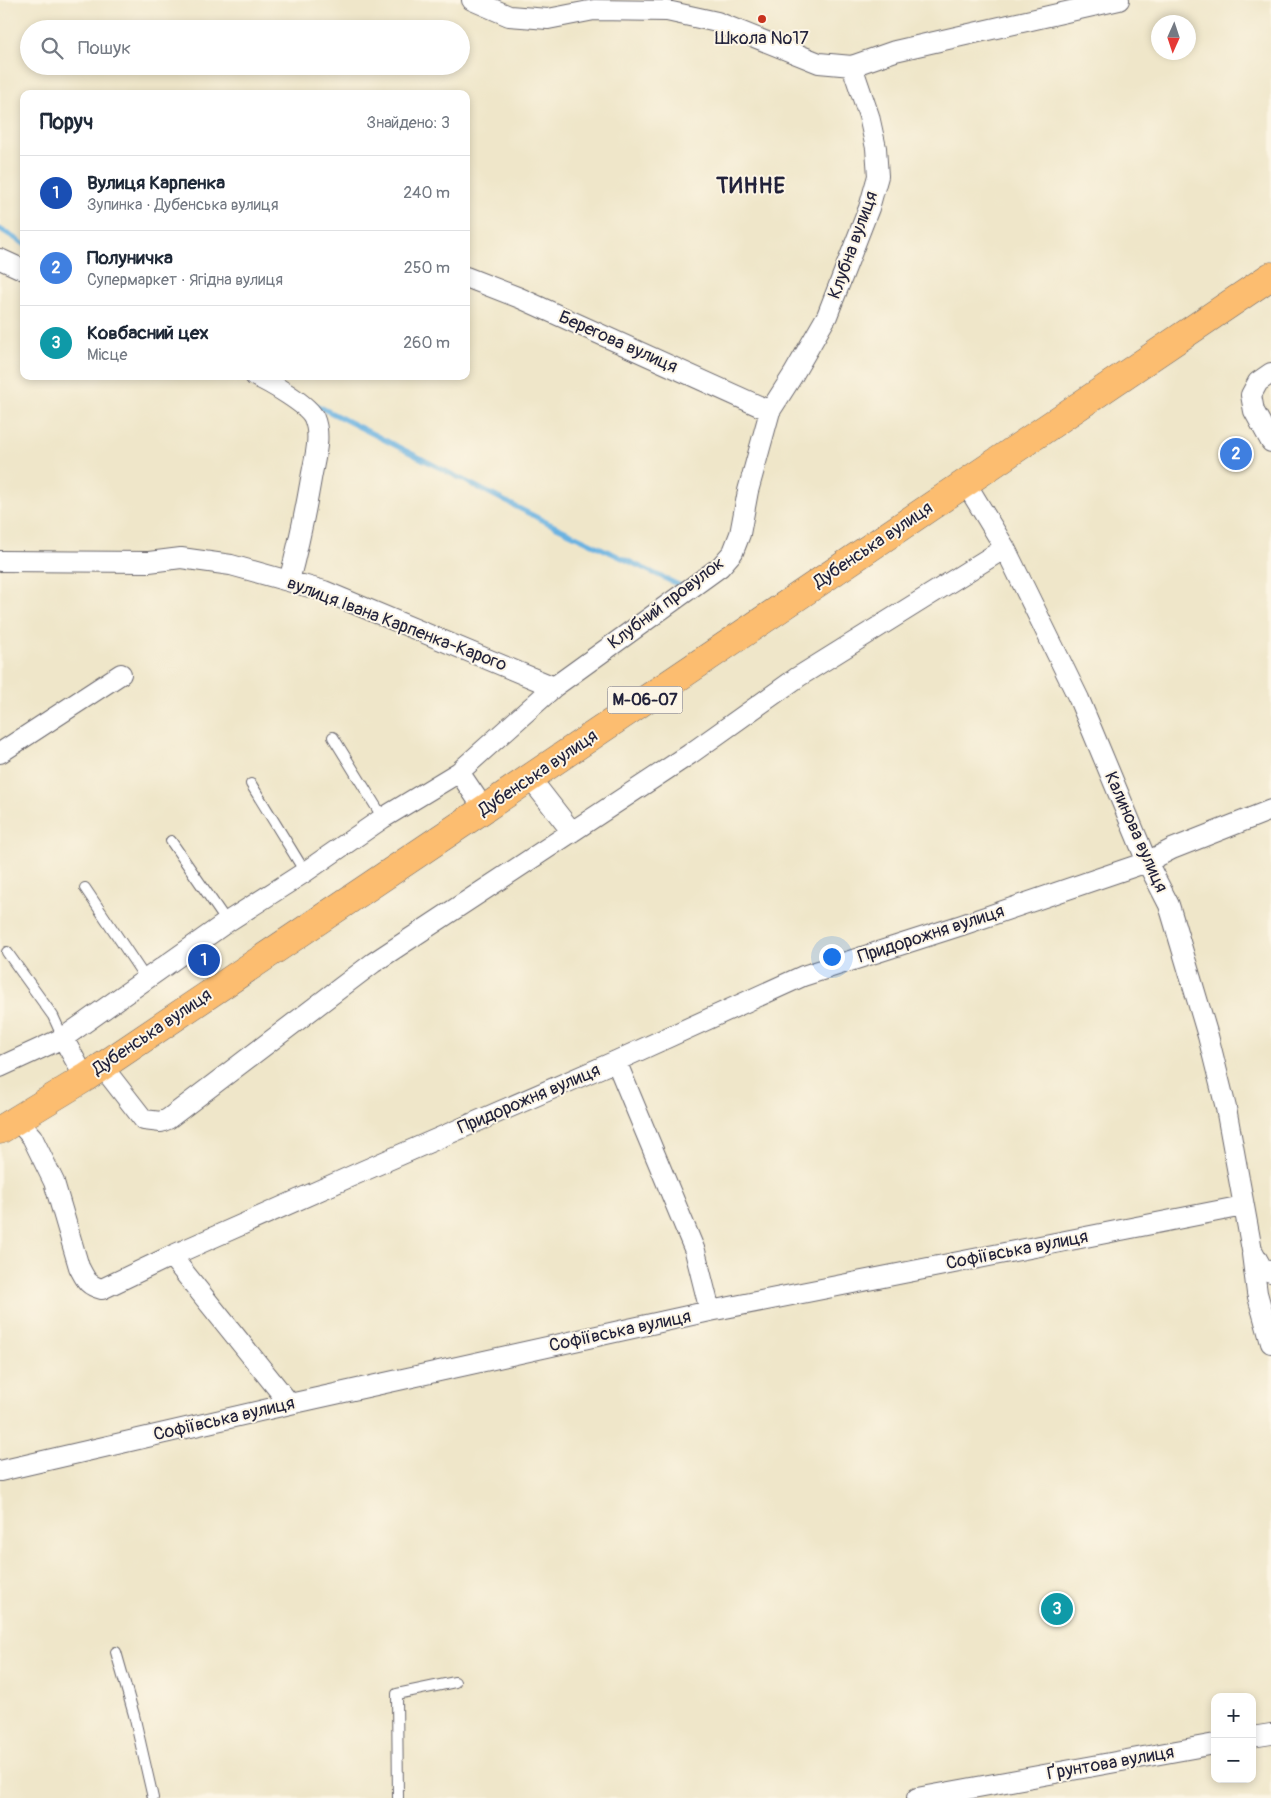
<!DOCTYPE html>
<html lang="uk">
<head>
<meta charset="utf-8">
<style>
  :root { --surface:#fff; --page:#f2f2f3; --text:#1f2937; --muted:#747a83; --line:#e0e1e3; --accent:#ea580c }
  body { margin:0; font-family:Pangolin,sans-serif; background:var(--page); color:var(--text) }
  .controls { position:absolute; right:15px; bottom:15px; display:grid; overflow:hidden; border-radius:10px; box-shadow:0 2px 8px #0003 }
  .controls button { width:45px; height:45px; display:grid; place-items:center; padding:0; border:0; border-bottom:1px solid var(--line); background:var(--surface); color:var(--text); font:25px sans-serif }
  .compass { position:absolute; left:1151px; top:15px; width:45px; height:45px; border-radius:50%; background:var(--surface); box-shadow:0 2px 8px #0003; rotate:183deg }
  .you { position:absolute; left:831px; top:956px; width:18px; height:18px; margin:-12px; border:4px solid #fff; border-radius:50%; background:#1a73e8; box-shadow:0 0 0 8px #1a73e833 }
  .badge { display:grid; place-items:center; width:32px; height:32px; border-radius:50%; background:var(--accent); color:#fff; font-size:16px; font-weight:700 }
  .pin { position:absolute; translate:-50% -50%; border:2px solid #fff; box-shadow:0 1px 5px #0006 }
  .list { margin:0; padding:0; list-style:none }
  h2 { display:flex; justify-content:space-between; align-items:center; height:65px; margin:0; padding:0 20px; font-size:21px }
  h2 small { font-size:16px; font-weight:400; color:var(--muted) }
  .list li { display:grid; grid-template-columns:32px 1fr auto; gap:15px; align-items:center; box-sizing:border-box; height:75px; padding:0 20px; border-top:1px solid var(--line) }
  .list b { display:block; font-size:19px; white-space:nowrap }
  .list p { margin:0; font-size:16px; white-space:nowrap; color:var(--muted) }
  .list em { font-size:16px; font-style:normal; color:var(--muted) }
  .icon { flex:none; width:28px; height:28px; fill:none; stroke:currentColor; stroke-width:2; stroke-linecap:round; stroke-linejoin:round }
  .map { position:relative; flex:none; width:1271px; height:1798px; overflow:hidden }
  .search { position:absolute; background:var(--surface); box-shadow:0 2px 8px #0003; left:20px; top:20px; width:450px; height:55px; display:flex; align-items:center; gap:12px; box-sizing:border-box; padding:0 18px; border-radius:28px; color:var(--muted); font-size:19px }
  .panel { position:absolute; background:var(--surface); box-shadow:0 2px 8px #0003; left:20px; top:90px; width:450px; height:290px; border-radius:10px }
  .map>svg:first-child { display:block }
  .lines { fill:none; stroke-linecap:round; stroke-linejoin:round }
  .stream { stroke:#6ab2e1; stroke-width:5 }
  .service-casing { stroke:#6a676d; stroke-width:12 }
  .minor-casing { stroke:#6a676d; stroke-width:22 }
  .primary-casing { stroke:#6a676d; stroke-width:29 }
  .service { stroke:#fff; stroke-width:10 }
  .minor { stroke:#fff; stroke-width:20 }
  .primary { stroke:#fcbd6f; stroke-width:28 }
  .poi-dot { fill:#c8321e; stroke:#fcf5e5; stroke-width:2 }
  .labels { text-anchor:middle; dominant-baseline:central; stroke-width:4; stroke-linejoin:round; paint-order:stroke }
  .shield { fill:#fcf5e5; stroke:#63616e; stroke-width:1 }
  .shield-label { font-size:16px; font-weight:bold; fill:#22223b }
  .poi-label { font-size:18px; fill:#22223b; stroke:#fcf5e5 }
  .street-label { font-size:18px; fill:#22223b; stroke:#fcf5e5 }
  .district-label { font-size:22px; font-weight:bold; letter-spacing:1px; fill:#22223b; stroke:#fcf5e5 }
</style>
</head>
<body>
<div class="map">
<svg width="1271" height="1798" viewBox="0 0 1271 1798">
  <rect width="100%" height="100%" fill="#fcf5e5"/>
  <filter id="ink" filterUnits="userSpaceOnUse"><feTurbulence type="fractalNoise" baseFrequency=".02" numOctaves="2"/><feDisplacementMap in="SourceGraphic" scale="10" xChannelSelector="R" yChannelSelector="G"/><feConvolveMatrix kernelMatrix="1 2 1 2 8 2 1 2 1" color-interpolation-filters="sRGB"/></filter>
  <filter id="wash" filterUnits="userSpaceOnUse"><feTurbulence type="fractalNoise" baseFrequency=".0096" numOctaves="4" result="noise"/><feDisplacementMap in="SourceGraphic" scale="20" xChannelSelector="R" yChannelSelector="G"/><feGaussianBlur stdDeviation="1.12" result="paint"/><feColorMatrix in="noise" values="0 0 0 0 0 0 0 0 0 0 0 0 0 0 0 0 0 1.4 0 .05"/><feComposite in="paint" operator="in"/></filter>
  <g filter="url(#wash)">
    <rect width="100%" height="100%" fill="#efe6c9"/>
    <g class="lines">
      <!-- stream -->
      <path class="stream" d="M0,229L24,244
        M312,403L548,523L681,586"/>
    </g>
  </g>
  <g filter="url(#ink)">
    <g class="lines">
      <defs>
        <path id="service" d="M333,737L383,818
          M251,784L305,872
          M171,841L227,922
          M85,888L146,979
          M7,952L53,1016L63,1038
          M116,1652L134,1715L153,1798
          M398,1798L397,1694L455,1682"/>
        <path id="minor" d="M852,66L895,51L1119,0
          M0,259L24,270
          M466,277L520,298L770,411
          M1271,373L1258,382L1251,395L1254,411L1271,442
          M255,376C269,382 309,405 314,418C322,437 314,460 311,479C305,514 298,547 289,581
          M965,482L1005,548L1079,699L1147,862L1169,905L1208,1036L1226,1108L1252,1250L1262,1268L1271,1272
          M0,561L149,562L181,558L231,565L324,591L554,687
          M0,753L121,674
          M459,772L484,809
          M530,778L572,832
          M63,1038L85,1078
          M616,1061L695,1251L710,1311
          M102,1066L144,1120L161,1122L168,1119L373,963L690,754L798,677L1005,548
          M0,1067L63,1038L227,922L305,872L383,818L459,772L554,687L720,567L733,552L740,534L748,491L770,411L793,375L827,316L869,208L878,176L876,148L869,116L852,66L819,63L717,22L667,11L594,10L548,19L509,16L472,0
          M17,1120L32,1137L54,1182L79,1267C86,1280 87,1285 102,1289L171,1256L363,1171L616,1061L803,976L962,925L1147,862L1172,849L1271,810
          M1252,1254L1257,1293L1271,1343
          M171,1256L290,1404
          M0,1471L290,1404L710,1311L1243,1206
          M1252,1737L1271,1734
          M917,1798L1215,1744"/>
        <path id="primary" d="M0,1130L85,1078L484,809L1271,276"/>
      </defs>
      <!-- service casing -->
      <use href="#service" class="service-casing"/>
      <!-- minor casing -->
      <use href="#minor" class="minor-casing"/>
      <!-- primary casing -->
      <use href="#primary" class="primary-casing"/>
      <!-- service -->
      <use href="#service" class="service"/>
      <!-- minor -->
      <use href="#minor" class="minor"/>
      <!-- primary -->
      <use href="#primary" class="primary"/>
    </g>
  </g>
  <!-- markers -->
  <circle class="poi-dot" cx="762" cy="19" r="5"/>
  <g class="labels">
    <!-- shield labels -->
    <rect class="shield" x="607.5" y="686.5" width="75" height="27" rx="4"/>
    <g class="shield-label">
      <text x="645" y="700">М-06-07</text>
    </g>
    <!-- poi labels -->
    <g class="poi-label">
      <text x="762" y="38">Школа №17</text>
    </g>
    <!-- street labels -->
    <g class="street-label">
      <text transform="translate(853 245) rotate(-70)">Клубна вулиця</text>
      <text transform="translate(618 342) rotate(24)">Берегова вулиця</text>
      <text transform="translate(873 545) rotate(-34)">Дубенська вулиця</text>
      <text transform="translate(666 603) rotate(-37)">Клубний провулок</text>
      <text transform="translate(397 624) rotate(21)">вулиця Івана Карпенка-Карого</text>
      <text transform="translate(538 773) rotate(-34)">Дубенська вулиця</text>
      <text transform="translate(1136 832) rotate(66)">Калинова вулиця</text>
      <text transform="translate(931 934) rotate(-18)">Придорожня вулиця</text>
      <text transform="translate(152 1032) rotate(-34)">Дубенська вулиця</text>
      <text transform="translate(529 1099) rotate(-23)">Придорожня вулиця</text>
      <text transform="translate(1017 1250) rotate(-11)">Софіївська вулиця</text>
      <text transform="translate(620 1331) rotate(-12)">Софіївська вулиця</text>
      <text transform="translate(224 1419) rotate(-13)">Софіївська вулиця</text>
      <text transform="translate(1110 1763) rotate(-10)">Ґрунтова вулиця</text>
    </g>
    <!-- district labels -->
    <g class="district-label">
      <text x="751" y="186">ТИННЕ</text>
    </g>
  </g>
</svg>
<div class="controls">
<button>+</button>
<button>−</button>
</div>
<svg class="compass" viewBox="-18 -18 36 36"><path d="M0-13l5 13h-10z" fill="#e53935"/><path d="M0 13l5-13h-10z" fill="#747a83"/></svg>
<div class="you"></div>
<div class="pin badge" style="left:204px;top:960px;background:#1a4fb4">1</div>
<div class="pin badge" style="left:1236px;top:454px;background:#3f7fe0">2</div>
<div class="pin badge" style="left:1057px;top:1609px;background:#0f9aa8">3</div>
<div class="search"><svg class="icon" aria-label="search" viewBox="0 0 24 24"><circle cx="10" cy="10" r="6"/><path d="M15 15l6 6"/></svg>Пошук</div>
<section class="panel">
<h2>Поруч<small>Знайдено: 3</small></h2>
<ul class="list">
<li><span class="badge" style="background:#1a4fb4">1</span><div><b>Вулиця Карпенка</b><p>Зупинка · Дубенська вулиця</p></div><em>240 m</em></li>
<li><span class="badge" style="background:#3f7fe0">2</span><div><b>Полуничка</b><p>Супермаркет · Ягідна вулиця</p></div><em>250 m</em></li>
<li><span class="badge" style="background:#0f9aa8">3</span><div><b>Ковбасний цех</b><p>Місце</p></div><em>260 m</em></li>
</ul>
</section>
</div>
</body>
</html>
